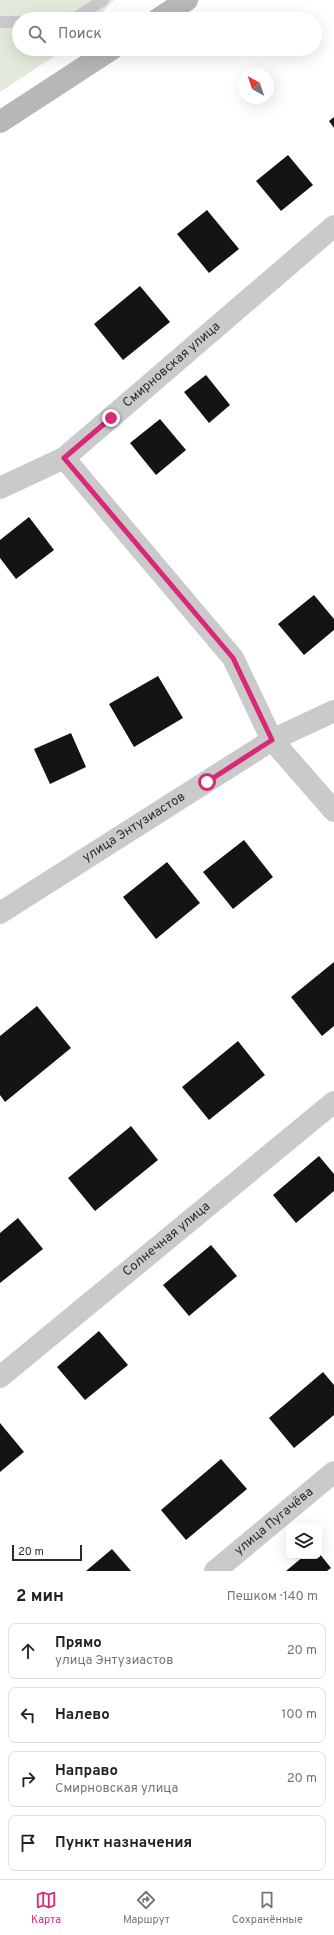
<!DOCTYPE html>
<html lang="ru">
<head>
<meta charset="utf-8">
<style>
  :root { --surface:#fff; --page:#f2f2f2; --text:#222; --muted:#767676; --line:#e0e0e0; --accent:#db2777 }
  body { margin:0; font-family:Overpass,sans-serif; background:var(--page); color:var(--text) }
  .controls { position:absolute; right:12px; bottom:12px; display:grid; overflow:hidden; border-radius:8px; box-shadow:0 4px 16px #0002 }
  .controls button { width:36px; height:36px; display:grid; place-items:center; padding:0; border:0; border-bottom:1px solid var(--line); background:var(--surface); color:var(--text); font:20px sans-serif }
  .compass { position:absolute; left:238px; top:68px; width:36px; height:36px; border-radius:50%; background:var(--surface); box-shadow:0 4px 16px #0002; rotate:320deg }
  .scale { position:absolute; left:12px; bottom:10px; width:70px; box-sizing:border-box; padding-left:4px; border:2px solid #2d2d2d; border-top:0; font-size:11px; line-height:14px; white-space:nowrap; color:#2d2d2d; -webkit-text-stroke:3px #fff; paint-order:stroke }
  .stop { position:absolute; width:12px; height:12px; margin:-9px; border:3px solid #db2777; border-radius:50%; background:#fff }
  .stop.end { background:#db2777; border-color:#fff; box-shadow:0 1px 4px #0008 }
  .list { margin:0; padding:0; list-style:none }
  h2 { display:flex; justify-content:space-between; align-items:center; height:52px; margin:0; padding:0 16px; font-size:17px }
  h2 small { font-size:13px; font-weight:400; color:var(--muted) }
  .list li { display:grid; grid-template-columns:26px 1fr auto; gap:12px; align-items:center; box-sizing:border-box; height:56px; margin:0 8px 8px; padding:0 8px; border:1px solid var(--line); border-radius:8px }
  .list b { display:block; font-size:15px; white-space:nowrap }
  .list p { margin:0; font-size:13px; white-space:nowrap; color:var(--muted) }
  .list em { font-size:13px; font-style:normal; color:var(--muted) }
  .icon { flex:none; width:22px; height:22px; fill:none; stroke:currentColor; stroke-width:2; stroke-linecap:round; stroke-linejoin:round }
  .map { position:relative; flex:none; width:334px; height:1571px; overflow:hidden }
  .search { position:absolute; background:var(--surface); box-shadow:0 4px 16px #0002; left:12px; right:12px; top:12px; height:44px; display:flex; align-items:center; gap:10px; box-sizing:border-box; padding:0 14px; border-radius:22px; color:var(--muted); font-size:15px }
  .sheet { height:308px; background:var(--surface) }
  nav { display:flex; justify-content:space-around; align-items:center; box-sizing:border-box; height:56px; border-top:1px solid var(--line); background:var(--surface); font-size:11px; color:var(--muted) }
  nav a { display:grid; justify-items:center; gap:2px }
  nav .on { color:var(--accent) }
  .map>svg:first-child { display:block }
  .green { fill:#e2eadb }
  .building { fill:#141414 }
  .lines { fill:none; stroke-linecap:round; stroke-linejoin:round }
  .service { stroke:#cacaca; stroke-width:12 }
  .minor { stroke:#cacaca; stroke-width:22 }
  .secondary { stroke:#b7b7b7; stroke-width:22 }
  .route { stroke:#db2777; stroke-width:5 }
  .labels { text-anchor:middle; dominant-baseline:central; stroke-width:4; stroke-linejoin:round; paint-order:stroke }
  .street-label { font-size:13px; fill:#2d2d2d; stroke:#fff }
</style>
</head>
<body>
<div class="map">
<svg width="334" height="1571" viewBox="0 0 334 1571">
  <rect width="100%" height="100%" fill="#fff"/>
  <!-- green -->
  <path class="green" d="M0,0H114L95,19H19V49H65L0,92Z"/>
  <!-- building -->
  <path class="building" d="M334,117V128L329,121Z
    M288,155L313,185L281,211L256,181Z
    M207,210L239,249L209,273L177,234Z
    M140,286L170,322L123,360L94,324Z
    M206,375L230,405L209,423L184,392Z
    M160,419L186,450L156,475L130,443Z
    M29,517L54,550L16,579L0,558V540Z
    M314,595L334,619V630L304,655L278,624Z
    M158,676L183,718L134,747L109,704Z
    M71,733L86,767L50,784L34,749Z
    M244,840L273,877L233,909L203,872Z
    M167,862L200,903L156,939L123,897Z
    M334,962V1026L322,1036L291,997Z
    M37,1006L71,1048L5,1102L0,1095V1036Z
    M238,1041L265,1075L209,1120L182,1087Z
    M131,1126L158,1160L95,1211L68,1178Z
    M319,1156L334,1174V1191L296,1223L273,1195Z
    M18,1218L43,1249L0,1283V1233Z
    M211,1245L237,1276L189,1316L163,1285Z
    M99,1331L128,1365L85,1400L57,1367Z
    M323,1372L334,1385V1415L294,1448L269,1418Z
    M0,1423L24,1452L0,1472Z
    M221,1459L247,1489L186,1540L161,1510Z
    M112,1549L131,1571H86Z
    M319,1553L331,1568L327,1571H286L304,1556H319Z"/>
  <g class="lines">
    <!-- service -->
    <path class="service" d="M74,19L103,0
      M0,22H19"/>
    <!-- minor -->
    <g class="minor">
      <path d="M64,458L233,658L272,740L334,811"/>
      <path id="s1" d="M0,488L64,458L334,226"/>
      <path id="s2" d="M0,913L272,740L334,711"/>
      <path id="s3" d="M0,1377L334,1102"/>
      <path id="s4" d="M215,1571L334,1472"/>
    </g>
    <!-- secondary -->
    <path class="secondary" d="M158,19L187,0
      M0,122L112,49"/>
  </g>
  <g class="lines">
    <!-- route -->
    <path class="route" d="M111,418L64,458L233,658L272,740L207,782"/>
  </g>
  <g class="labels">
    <!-- street labels -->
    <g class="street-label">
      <text stroke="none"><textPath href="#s1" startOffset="213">Смирновская улица</textPath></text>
      <text stroke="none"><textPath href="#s2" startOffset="159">улица Энтузиастов</textPath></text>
      <text stroke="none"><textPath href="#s3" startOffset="216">Солнечная улица</textPath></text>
      <text stroke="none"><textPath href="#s4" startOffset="77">улица Пугачёва</textPath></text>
    </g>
  </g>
</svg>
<div class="controls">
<button><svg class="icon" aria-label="layers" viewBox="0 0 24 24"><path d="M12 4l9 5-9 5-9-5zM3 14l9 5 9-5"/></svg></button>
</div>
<svg class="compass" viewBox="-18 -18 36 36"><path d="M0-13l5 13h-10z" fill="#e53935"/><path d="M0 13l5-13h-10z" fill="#767676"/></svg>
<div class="scale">20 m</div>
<div class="stop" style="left:207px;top:782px"></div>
<div class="stop end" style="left:111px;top:418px"></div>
<div class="search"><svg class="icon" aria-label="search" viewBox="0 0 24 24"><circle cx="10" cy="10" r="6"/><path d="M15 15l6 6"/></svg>Поиск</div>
</div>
<section class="sheet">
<h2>2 мин<small>Пешком · 140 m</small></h2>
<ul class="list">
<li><svg class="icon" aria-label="ahead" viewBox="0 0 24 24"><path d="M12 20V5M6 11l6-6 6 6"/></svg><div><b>Прямо</b><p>улица Энтузиастов</p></div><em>20 m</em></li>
<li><svg class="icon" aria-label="left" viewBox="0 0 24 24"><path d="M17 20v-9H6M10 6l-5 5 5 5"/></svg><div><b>Налево</b></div><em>100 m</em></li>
<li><svg class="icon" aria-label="right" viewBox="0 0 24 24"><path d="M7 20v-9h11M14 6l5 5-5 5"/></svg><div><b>Направо</b><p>Смирновская улица</p></div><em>20 m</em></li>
<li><svg class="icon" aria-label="arrive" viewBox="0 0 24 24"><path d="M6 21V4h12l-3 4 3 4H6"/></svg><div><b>Пункт назначения</b></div></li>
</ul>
</section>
<nav>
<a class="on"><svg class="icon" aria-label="map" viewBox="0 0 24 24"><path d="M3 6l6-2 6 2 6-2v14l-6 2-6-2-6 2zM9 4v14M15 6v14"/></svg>Карта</a>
<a><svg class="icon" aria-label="directions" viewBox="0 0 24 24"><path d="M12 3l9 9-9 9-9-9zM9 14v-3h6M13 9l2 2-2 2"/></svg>Маршрут</a>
<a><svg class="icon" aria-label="saved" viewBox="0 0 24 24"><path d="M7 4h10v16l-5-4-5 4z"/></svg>Сохранённые</a>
</nav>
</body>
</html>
